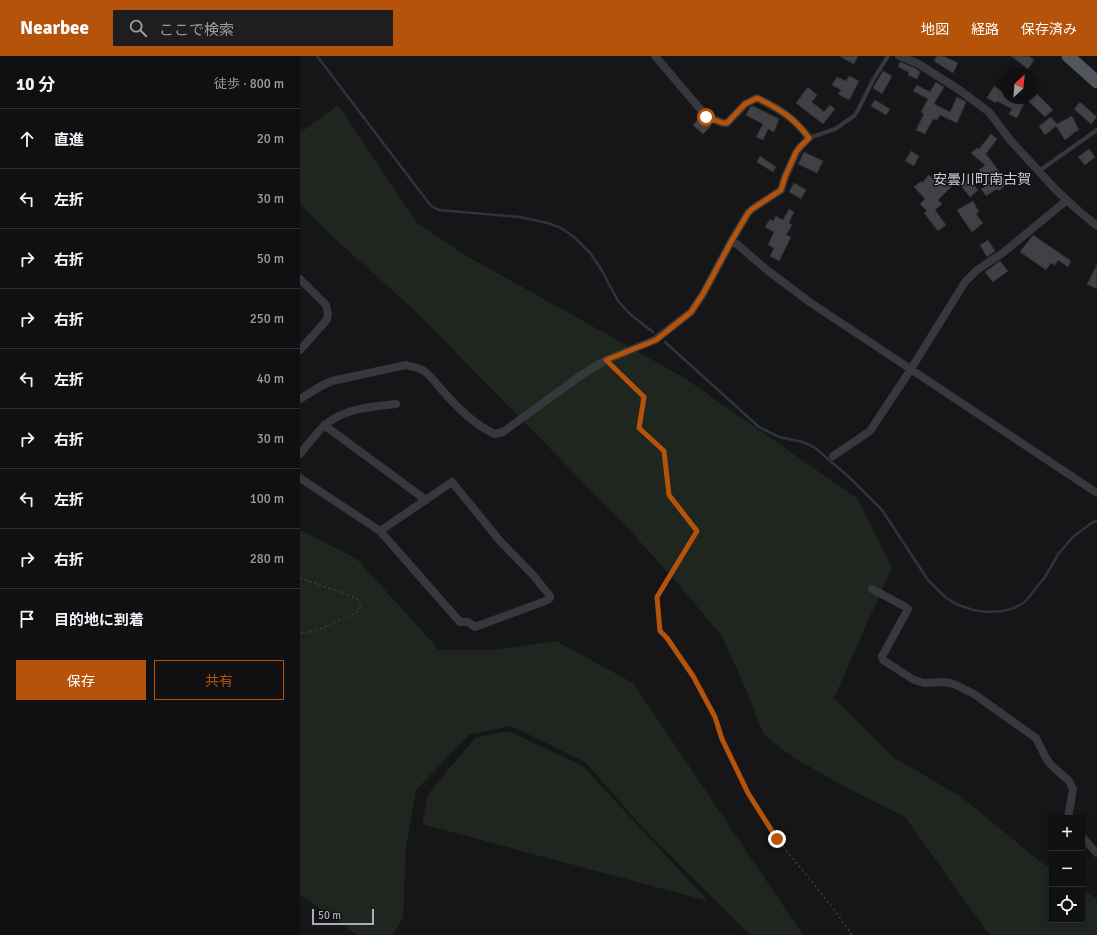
<!DOCTYPE html>
<html lang="ja">
<head>
<meta charset="utf-8">
<style>
  :root { --surface:#101012; --page:#1e1e20; --text:#f1f3f6; --muted:#9c9d9f; --line:#303032; --accent:#b45309 }
  body { margin:0; font-family:Signika,"Noto Sans JP",sans-serif; background:var(--page); color:var(--text) }
  .controls { position:absolute; right:12px; bottom:12px; display:grid; overflow:hidden; border-radius:0px; box-shadow:0 2px 6px #0003 }
  .controls button { width:36px; height:36px; display:grid; place-items:center; padding:0; border:0; border-bottom:1px solid var(--line); background:var(--surface); color:var(--text); font:20px sans-serif }
  .compass { position:absolute; left:701px; top:12px; width:36px; height:36px; border-radius:50%; background:var(--surface); box-shadow:0 2px 6px #0003; rotate:26deg }
  .scale { position:absolute; left:12px; bottom:10px; width:62px; box-sizing:border-box; padding-left:4px; border:2px solid #a8adb8; border-top:0; font-size:11px; line-height:14px; white-space:nowrap; color:#a8adb8; -webkit-text-stroke:3px #111113; paint-order:stroke }
  .stop { position:absolute; width:12px; height:12px; margin:-9px; border:3px solid #b45309; border-radius:50%; background:#fff }
  .stop.end { background:#b45309; border-color:#fff; box-shadow:0 1px 4px #0008 }
  .list { margin:0; padding:0; list-style:none }
  h2 { display:flex; justify-content:space-between; align-items:center; height:52px; margin:0; padding:0 16px; font-size:17px }
  h2 small { font-size:13px; font-weight:400; color:var(--muted) }
  .list li { display:grid; grid-template-columns:26px 1fr auto; gap:12px; align-items:center; box-sizing:border-box; height:60px; padding:0 16px; border-top:1px solid var(--line) }
  .list b { display:block; font-size:15px; white-space:nowrap }
  .list em { font-size:13px; font-style:normal; color:var(--muted) }
  .actions { display:flex; gap:8px; padding:12px 16px }
  .actions a { flex:1; padding:9px 0; border:1px solid var(--accent); border-radius:0px; text-align:center; font-size:14px; color:var(--accent) }
  .actions .main { background:var(--accent); color:#fff }
  .icon { flex:none; width:22px; height:22px; fill:none; stroke:currentColor; stroke-width:2; stroke-linecap:round; stroke-linejoin:round }
  .map { position:relative; flex:none; width:797px; height:879px; overflow:hidden }
  header { display:flex; align-items:center; gap:24px; box-sizing:border-box; height:56px; padding:0 20px; background:var(--accent); color:#fff }
  header strong { font-size:19px }
  nav { display:flex; gap:22px; margin-inline-start:auto; font-size:14px }
  .search { width:280px; height:36px; background:var(--page); display:flex; align-items:center; gap:10px; box-sizing:border-box; padding:0 14px; border-radius:0px; color:var(--muted); font-size:15px }
  main { display:flex }
  aside { flex:1; background:var(--surface) }
  .map>svg:first-child { display:block }
  .green { fill:#1e261f }
  .lines { fill:none; stroke-linecap:round; stroke-linejoin:round }
  .stream { stroke:#2c353c; stroke-width:2.5 }
  .building { fill:#404145; stroke:#303034 }
  .path { stroke:#3d3f44; stroke-width:1.5; stroke-dasharray:2 3; stroke-linecap:butt }
  .lane { stroke:#37383d; stroke-width:4 }
  .street { stroke:#37383d; stroke-width:8 }
  .primary { stroke:#53555c; stroke-width:13 }
  .route { stroke:#b45309; stroke-width:5 }
  .labels { text-anchor:middle; dominant-baseline:central; stroke-width:3; stroke-linejoin:round; paint-order:stroke }
  .quarter-label { font-size:14px; fill:#c9ccd4; stroke:#111113 }
</style>
</head>
<body>
<header>
<strong>Nearbee</strong>
<div class="search"><svg class="icon" aria-label="search" viewBox="0 0 24 24"><circle cx="10" cy="10" r="6"/><path d="M15 15l6 6"/></svg>ここで検索</div>
<nav><a>地図</a><a>経路</a><a>保存済み</a></nav>
</header>
<main>
<aside>
<h2>10 分<small>徒歩 · 800 m</small></h2>
<ul class="list">
<li><svg class="icon" aria-label="ahead" viewBox="0 0 24 24"><path d="M12 20V5M6 11l6-6 6 6"/></svg><div><b>直進</b></div><em>20 m</em></li>
<li><svg class="icon" aria-label="left" viewBox="0 0 24 24"><path d="M17 20v-9H6M10 6l-5 5 5 5"/></svg><div><b>左折</b></div><em>30 m</em></li>
<li><svg class="icon" aria-label="right" viewBox="0 0 24 24"><path d="M7 20v-9h11M14 6l5 5-5 5"/></svg><div><b>右折</b></div><em>50 m</em></li>
<li><svg class="icon" aria-label="right" viewBox="0 0 24 24"><path d="M7 20v-9h11M14 6l5 5-5 5"/></svg><div><b>右折</b></div><em>250 m</em></li>
<li><svg class="icon" aria-label="left" viewBox="0 0 24 24"><path d="M17 20v-9H6M10 6l-5 5 5 5"/></svg><div><b>左折</b></div><em>40 m</em></li>
<li><svg class="icon" aria-label="right" viewBox="0 0 24 24"><path d="M7 20v-9h11M14 6l5 5-5 5"/></svg><div><b>右折</b></div><em>30 m</em></li>
<li><svg class="icon" aria-label="left" viewBox="0 0 24 24"><path d="M17 20v-9H6M10 6l-5 5 5 5"/></svg><div><b>左折</b></div><em>100 m</em></li>
<li><svg class="icon" aria-label="right" viewBox="0 0 24 24"><path d="M7 20v-9h11M14 6l5 5-5 5"/></svg><div><b>右折</b></div><em>280 m</em></li>
<li><svg class="icon" aria-label="arrive" viewBox="0 0 24 24"><path d="M6 21V4h12l-3 4 3 4H6"/></svg><div><b>目的地に到着</b></div></li>
</ul>
<div class="actions"><a class="main">保存</a><a>共有</a></div>
</aside>
<div class="map">
<svg width="797" height="879" viewBox="0 0 797 879">
  <rect width="100%" height="100%" fill="#161618"/>
  <!-- green -->
  <path class="green" d="M38,49L117,167L165,199L383,321L558,443L592,511L534,642L593,701L660,740L742,807L752,813V864H782V833L797,843V879H691L687,876L605,761L543,730L493,701L464,679L442,624L421,579L374,523L325,469L114,254L31,179L0,148V77Z
    M0,474L57,503L139,594H194L256,585L333,627L503,879H450L343,772L285,706L211,670L170,678L116,734L106,791L103,862L93,879H57L0,839Z
    M208,675L283,710L408,845L122,768L128,738L175,682Z"/>
  <g class="lines">
    <!-- stream -->
    <path class="stream" d="M17,0L131,150L139,154L220,161L248,167L261,172L274,181L290,197L301,213L318,245L331,259L353,276
      M365,286L459,371L479,381L503,386L514,391L549,421L582,454L628,524L645,541L656,548L673,554L687,556L703,555L714,552L725,546L745,521L759,497L774,480L793,466L797,465"/>
  </g>
  <!-- building -->
  <path class="building" d="M539,0H558L554,8Z
    M637,0H643L658,7L653,17L634,5Z
    M711,0H729L734,4L728,13Z
    M600,6L615,12L620,16L617,23L608,19L609,16L598,11Z
    M583,15L592,20L582,38L573,32Z
    M549,20L559,25L549,44L538,38L541,34L532,29L537,21L546,25Z
    M636,26L644,31L634,48L650,56L657,41L666,46L657,67L640,59L637,64L633,63L625,78L616,74L624,58L621,56L628,43L613,35L617,29L630,36Z
    M694,30L707,39V42H733L737,38L753,54L745,61L726,43L717,62L709,58L712,53L697,45L696,47L687,42Z
    M508,31L517,39L512,46L524,56L530,49L535,53L523,68L496,47Z
    M575,44L590,53L586,59L571,50Z
    M780,46L797,61L791,68L774,53Z
    M453,50L479,63L474,76L468,73L463,84L456,81L463,68L446,59L450,51Z
    M772,60L779,74L773,77V78L765,84L756,70L745,79L739,70L751,61L757,68Z
    M400,61L403,65L411,70L403,78L393,69Z
    M691,78L697,83L686,98L708,127L699,135L697,133L686,140L681,133L690,127L679,114L685,109L671,97L677,92L679,93Z
    M789,93L795,101L785,109L778,101Z
    M611,95L619,100L614,110L605,105Z
    M504,96L523,105L517,117L498,108Z
    M460,100L476,111L473,116L457,106Z
    M629,119L639,128L645,122L653,129L638,144L642,148L635,154L646,169L638,175L624,157L627,155L620,148L625,143L614,131L621,125L622,127Z
    M669,123L678,134L670,141L661,130Z
    M494,127L506,134L501,143L489,136Z
    M673,145L679,156L676,158L683,167L672,176L662,162L657,154Z
    M489,153L494,156L489,167L492,169L486,179L491,181L479,205L470,200L474,192L468,189L474,176L465,171L470,163L473,165L476,160L483,164Z
    M733,179L771,205L768,211L758,204L755,209L751,207L746,214L720,196Z
    M688,184L695,195L687,201L680,189Z
    M700,205L708,215L693,226L685,216Z
    M797,209V233L787,228Z"/>
  <g class="lines">
    <!-- path -->
    <path class="path" d="M313,310L344,341L339,372L364,395L369,439L397,475L357,541L360,575L367,582L393,620L415,661L422,683L448,737L477,783L533,852L552,879
      M0,522L54,541L59,545L61,551L56,557L17,574L5,577L0,576"/>
    <!-- lane -->
    <path class="lane" d="M509,82L535,73L554,60L558,54L573,24L588,0
      M739,115L797,74"/>
    <!-- street -->
    <path class="street" d="M599,0L617,7L658,33L689,56L710,84L756,134L780,156L797,170
      M432,184L467,214L511,247L797,437
      M0,223L26,249L28,258L27,263L24,267L0,294
      M0,343L21,330L32,325L106,309C112,311 118,311 124,315C130,319 136,327 141,333C157,351 173,368 195,378L203,376L280,320L306,304L355,284L391,256L403,238L432,184L448,157L452,153L481,134L485,121L496,97L500,91L509,82C494,62 480,53 457,42L445,48L427,67H423L407,61L355,0
      M24,369L126,444
      M0,398C8,389 16,377 25,369C44,352 71,351 96,348
      M533,400L570,375L611,313L665,226L677,214L704,196L767,144
      M0,422L80,475L160,566H168L175,571L248,544L250,542V540L233,519L200,485L152,426L80,475
      M572,533L604,550L608,553L585,595L582,600L583,604L614,624L624,627L643,626L650,627L656,629L674,638L736,682L746,702L750,708L769,725L773,733L768,762
      M782,781L797,797"/>
    <!-- primary -->
    <path class="primary" d="M768,0L797,26"/>
  </g>
  <g class="lines">
    <!-- route -->
    <path class="route" d="M406,61L423,67H427L445,48L457,42C480,53 494,62 509,82L500,91L496,96L485,121L481,134L452,153L448,157L432,184L403,238L391,256L356,284L306,304L344,341L339,372L364,395L369,439L397,475L357,541L360,575L367,582L393,620L415,661L422,683L448,737L477,783"/>
  </g>
  <g class="labels">
    <!-- quarter labels -->
    <g class="quarter-label">
      <text x="682" y="123">安曇川町南古賀</text>
    </g>
  </g>
</svg>
<div class="controls">
<button>+</button>
<button>−</button>
<button><svg class="icon" aria-label="locate" viewBox="0 0 24 24"><circle cx="12" cy="12" r="6"/><path d="M12 2v4M12 18v4M2 12h4M18 12h4"/></svg></button>
</div>
<svg class="compass" viewBox="-18 -18 36 36"><path d="M0-13l5 13h-10z" fill="#e53935"/><path d="M0 13l5-13h-10z" fill="#9c9d9f"/></svg>
<div class="scale">50 m</div>
<div class="stop" style="left:406px;top:61px"></div>
<div class="stop end" style="left:477px;top:783px"></div>
</div>
</main>
</body>
</html>
